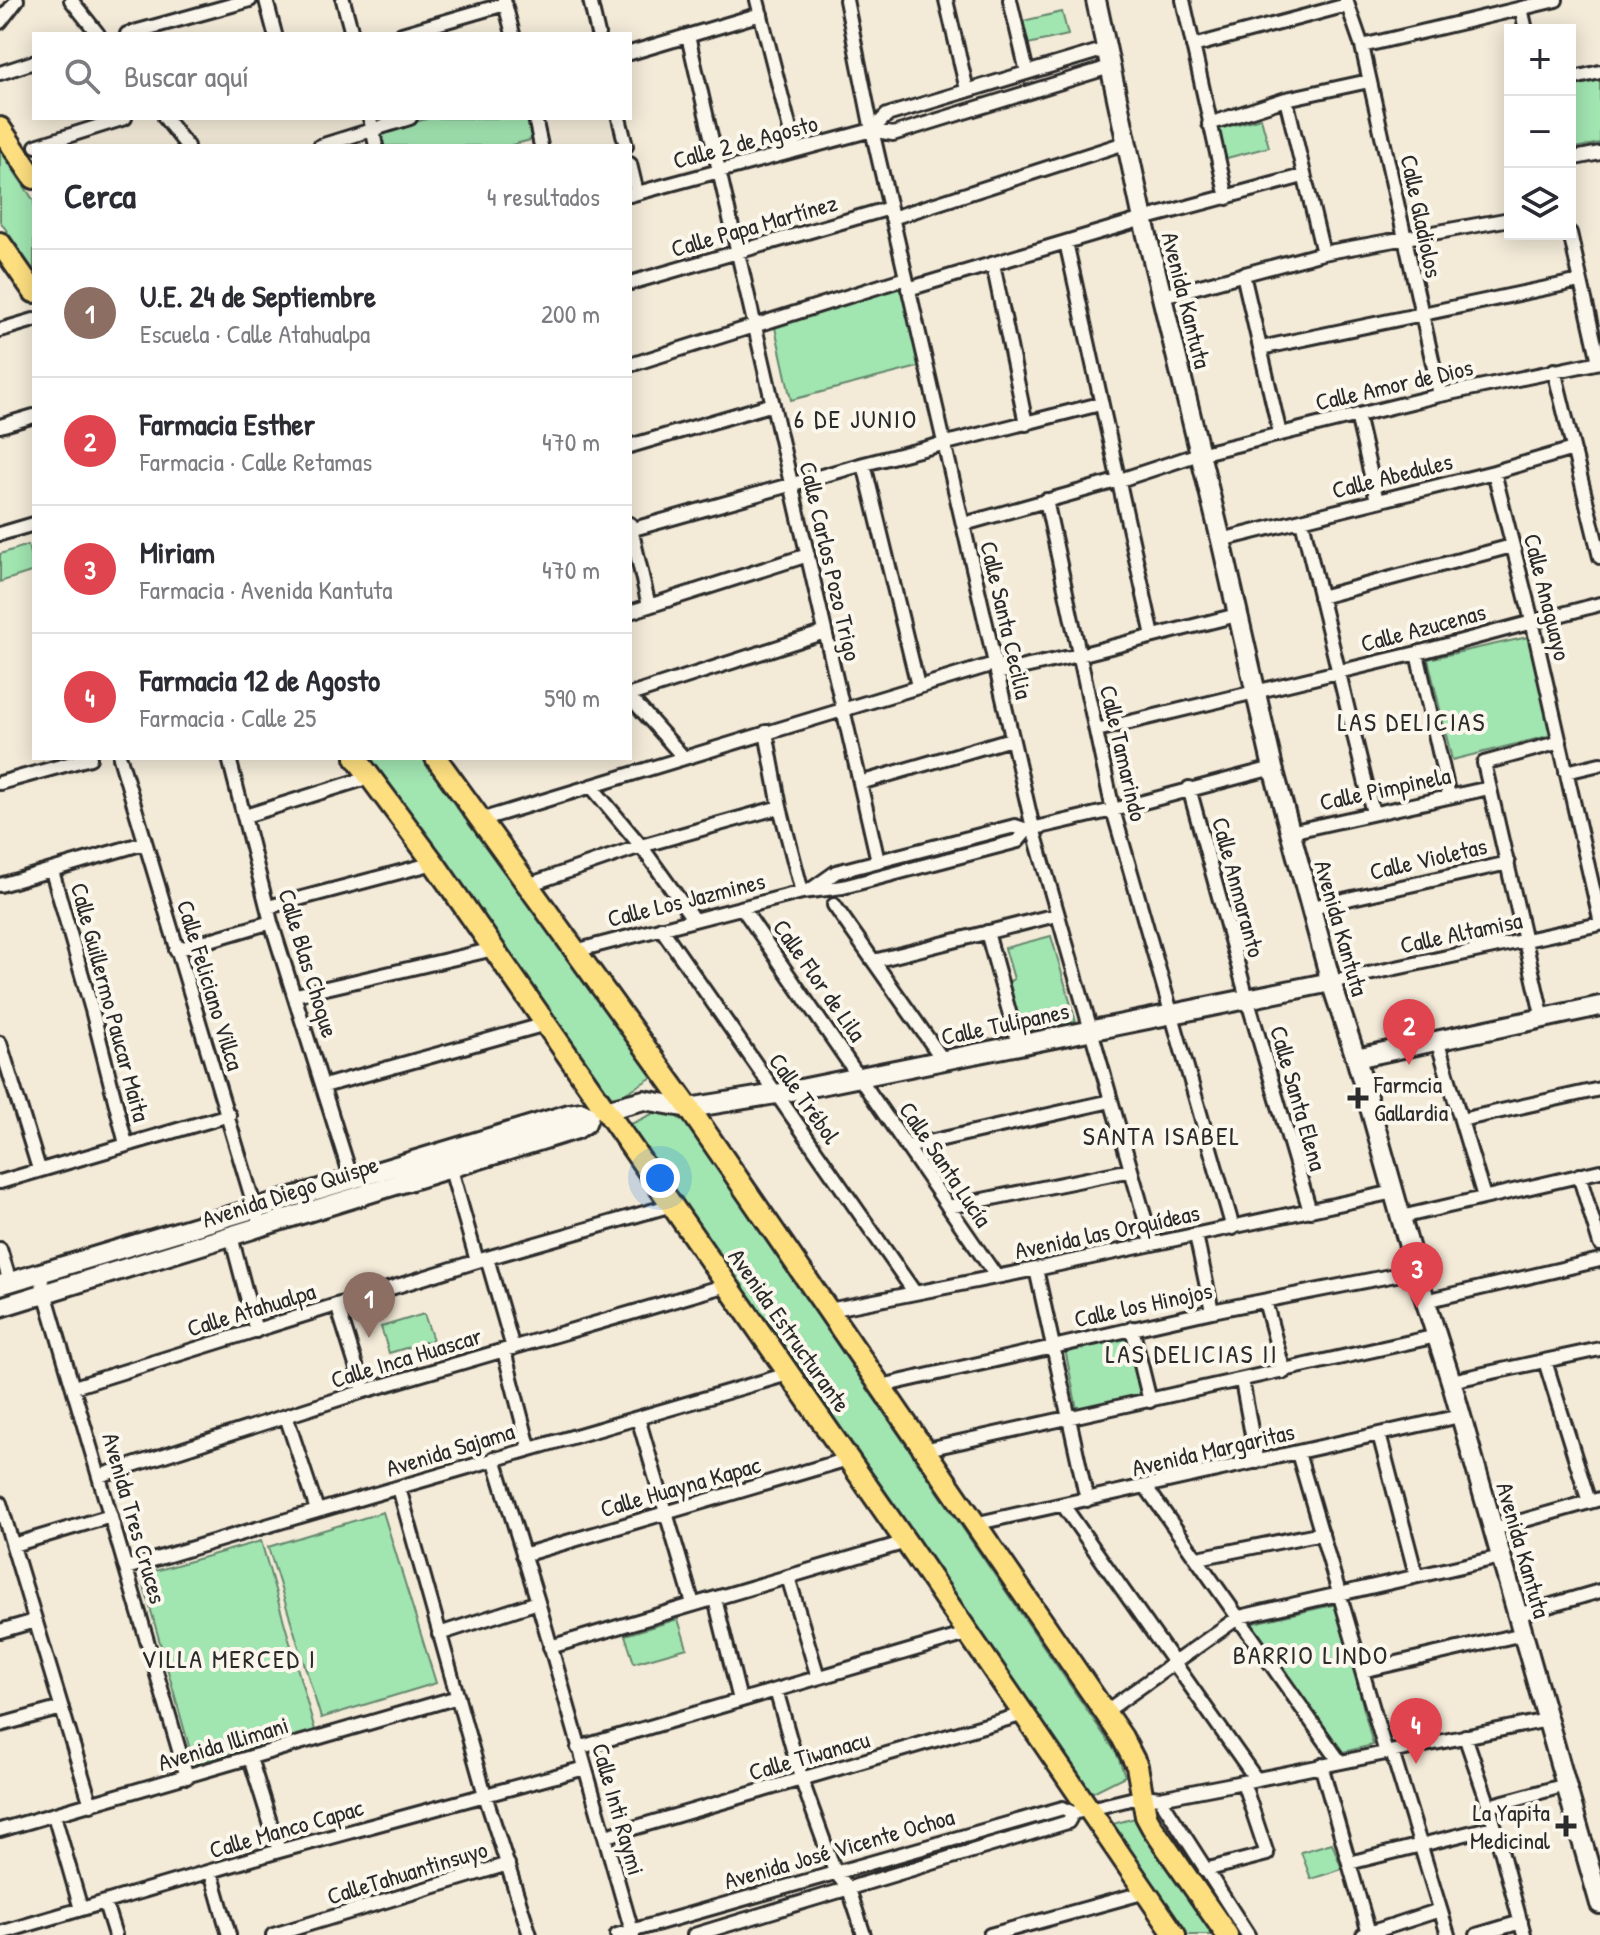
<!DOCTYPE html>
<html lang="es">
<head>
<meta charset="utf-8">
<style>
  :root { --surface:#fff; --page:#f2f2f3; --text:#2b2b33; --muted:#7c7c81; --line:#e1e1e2; --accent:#0f766e }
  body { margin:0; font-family:"Patrick Hand",sans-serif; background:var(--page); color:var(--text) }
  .controls { position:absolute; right:24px; top:24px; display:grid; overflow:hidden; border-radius:0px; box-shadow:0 4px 20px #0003 }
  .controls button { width:72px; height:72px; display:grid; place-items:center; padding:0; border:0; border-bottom:2px solid var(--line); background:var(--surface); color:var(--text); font:40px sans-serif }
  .you { position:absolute; left:660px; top:1178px; width:28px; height:28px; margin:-20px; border:6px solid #fff; border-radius:50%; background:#1a73e8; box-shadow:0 0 0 12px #1a73e833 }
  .badge { display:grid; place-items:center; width:52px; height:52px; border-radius:50%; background:var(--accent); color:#fff; font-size:26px; font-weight:700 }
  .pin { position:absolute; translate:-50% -66px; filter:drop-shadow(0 2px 4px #0008) }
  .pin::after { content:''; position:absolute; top:42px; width:28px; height:24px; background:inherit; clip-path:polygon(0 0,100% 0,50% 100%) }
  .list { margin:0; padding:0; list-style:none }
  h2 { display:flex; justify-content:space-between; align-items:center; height:104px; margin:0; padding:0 32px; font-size:34px }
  h2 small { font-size:26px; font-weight:400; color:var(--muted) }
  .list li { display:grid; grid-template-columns:52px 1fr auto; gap:24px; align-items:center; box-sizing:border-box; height:128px; padding:0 32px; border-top:2px solid var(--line) }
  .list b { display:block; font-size:30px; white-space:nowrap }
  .list p { margin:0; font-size:26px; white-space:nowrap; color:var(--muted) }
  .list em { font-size:26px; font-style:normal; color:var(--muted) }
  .icon { flex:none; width:44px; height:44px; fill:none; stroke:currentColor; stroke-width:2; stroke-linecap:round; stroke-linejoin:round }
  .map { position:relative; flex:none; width:1600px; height:1935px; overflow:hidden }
  .search { position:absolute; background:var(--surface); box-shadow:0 4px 20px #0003; left:32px; top:32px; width:600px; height:88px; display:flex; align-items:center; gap:20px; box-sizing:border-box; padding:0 28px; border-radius:0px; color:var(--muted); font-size:30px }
  .panel { position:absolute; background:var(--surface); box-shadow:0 4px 20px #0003; left:32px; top:144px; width:600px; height:616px; border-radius:0px }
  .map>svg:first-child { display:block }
  .green { fill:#a1e5b1; stroke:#66886e; stroke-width:2 }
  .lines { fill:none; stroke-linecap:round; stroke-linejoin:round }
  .street-casing { stroke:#2b2b2b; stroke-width:18 }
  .secondary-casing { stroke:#2b2b2b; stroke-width:24 }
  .primary-casing { stroke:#2b2b2b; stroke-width:26 }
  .street { stroke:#fbf7ec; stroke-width:12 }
  .secondary { stroke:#fbf7ec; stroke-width:18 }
  .primary { stroke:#fedf80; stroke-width:20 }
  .poi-dot { fill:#2b2b2b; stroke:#fbf7ec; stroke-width:3 }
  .labels { text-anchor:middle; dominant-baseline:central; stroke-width:8; stroke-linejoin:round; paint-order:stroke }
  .street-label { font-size:24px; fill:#2b2b2b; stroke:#fbf7ec }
  .poi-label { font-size:24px; fill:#2b2b2b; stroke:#fbf7ec; text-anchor:start }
  .neighbourhood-label { font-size:26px; letter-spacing:2px; fill:#2b2b2b; stroke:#fbf7ec }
</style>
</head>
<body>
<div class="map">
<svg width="1600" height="1935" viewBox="0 0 1600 1935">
  <rect width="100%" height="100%" fill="#f3ead8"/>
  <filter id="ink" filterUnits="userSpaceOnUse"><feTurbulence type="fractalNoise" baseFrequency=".0125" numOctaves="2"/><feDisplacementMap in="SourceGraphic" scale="16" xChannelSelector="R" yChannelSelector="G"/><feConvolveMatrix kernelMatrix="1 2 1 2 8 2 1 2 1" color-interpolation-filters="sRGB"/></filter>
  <g filter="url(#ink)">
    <!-- green -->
    <path class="green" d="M1062,12L1068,35L1028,44L1023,21Z
      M1600,80V143L1570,149V87Z
      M430,118H532L538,138L508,146H383L379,132Z
      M1261,118L1269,147L1223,159L1215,130Z
      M0,150L34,201V271L0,221Z
      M901,288L922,366L791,400L774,323Z
      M28,545L34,571L0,582V554Z
      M1528,637L1552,735L1452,760L1428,659Z
      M369,758H429L656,1075L614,1100Z
      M1051,936L1076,1022L1020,1032L1002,985L1014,979L1005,948Z
      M656,1112L672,1114L686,1123L1117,1754L1125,1776L1091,1793L627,1126Z
      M424,1314L433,1340L389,1353L381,1327Z
      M1129,1336L1142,1396L1077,1409L1065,1349Z
      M383,1512L436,1683L321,1718L268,1547Z
      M261,1541L315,1730L194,1764L141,1575Z
      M1337,1604L1373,1745L1343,1752L1249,1624Z
      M678,1619L687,1648L634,1663L625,1635Z
      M1139,1817L1219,1935H1185L1109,1825Z
      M1332,1843L1342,1869L1311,1879L1301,1852Z"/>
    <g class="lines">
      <defs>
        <path id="street" d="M71,0L98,34
          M266,0L275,34
          M343,0L352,34
          M504,0L513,34
          M590,0L598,34
          M757,0L795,149
          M846,0L872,130L1033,828L1152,1243
          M946,0L967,90
          M1010,0L1027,72
          M1183,0L1227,198
          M1346,0L1362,46L1440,395
          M1521,8L1526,30
          M0,22L17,0
          M127,34L250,0
          M402,34L505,4
          M688,36L878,861
          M1193,46L1347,5
          M1362,46L1556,0
          M630,53L761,14
          M0,73L34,62
          M1570,79L1600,72
          M1286,99L1323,253
          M165,118L187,146
          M370,118L376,146
          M535,118L541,146
          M619,118L626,146
          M1209,124L1286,99L1369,81
          M872,130L887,115L1106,49
          M36,146L125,118
          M320,146L410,118
          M1570,159L1600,153
          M630,164L637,193
          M630,195L872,130L893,134L1110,67
          M892,218L1128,142
          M1570,233L1599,362
          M1066,242L1153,636
          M993,264L1026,424
          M1243,274L1280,434
          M630,283L890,208
          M908,289L1143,219L1303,176
          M1163,296L1323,253L1510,219
          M0,330L34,320
          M1261,348L1580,281
          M630,365L906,278
          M1554,370L1600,557
          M1357,415L1377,501
          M0,426L34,416
          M630,446L773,404
          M864,464L918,686
          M1494,472L1532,621L1600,919
          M1046,500L1113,810L1233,1228
          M1302,521L1373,813
          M630,524L649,606
          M964,524L1120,480L1199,454L1440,395L1600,362
          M630,530L864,464L1100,404
          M0,534L34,524
          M1221,540L1494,472L1573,449
          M1320,597L1512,546
          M630,612L808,555
          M1417,653L1449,796
          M997,673L1079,655L1237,615
          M630,695L825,632
          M630,697L684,758
          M1097,730L1417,653L1600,604
          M766,732L780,807L802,892
          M120,758L260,1225
          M229,758L271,922L352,1180
          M1566,772L1600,764
          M0,783L90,758
          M860,783L1011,739
          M591,786L641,846L694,920
          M1189,788L1247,998L1310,1211
          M245,816L370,777
          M480,820L994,664
          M1290,832L1489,788
          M52,871L92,1010L126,1144
          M0,885L144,843
          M528,885L641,846L780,807
          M809,891L836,872L1015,826L1027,830L1113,810L1273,768
          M834,905L943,1060
          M268,907L434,863
          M1312,907L1508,863
          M743,909L996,1276
          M661,928L915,1293
          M987,932L1018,1044
          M176,950L271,922
          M575,951L802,892L843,887L1018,841L1027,830
          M874,961L1056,915
          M1331,982L1600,924
          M296,995L494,949
          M1543,1019L1484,763L1560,742
          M1437,1040L1484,1197
          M0,1043L39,1169
          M324,1086L546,1024
          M1461,1120L1600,1089
          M907,1147L1111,1101
          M450,1166L477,1261
          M1579,1175L1600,1244
          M0,1182L229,1115
          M948,1207L1131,1170
          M1401,1217L1600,1171
          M1196,1235L1212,1311
          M231,1236L256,1331
          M0,1249L10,1282
          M487,1258L513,1348
          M1036,1269L1087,1500
          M39,1272L187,1777
          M1265,1301L1284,1372
          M1425,1301L1600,1260
          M337,1305L364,1391
          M829,1310L1036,1269L1394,1192
          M1132,1328L1150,1401
          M504,1351L529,1447
          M1545,1361L1589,1502
          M1242,1381L1257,1462
          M1451,1381L1600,1349
          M881,1386L1212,1311L1416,1271
          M74,1387L487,1258L672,1205
          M286,1416L317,1510
          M638,1418L693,1604
          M1379,1434L1416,1575
          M923,1450L1437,1336
          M1298,1453L1386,1753
          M494,1458L538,1602L633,1935
          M99,1476L364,1391L727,1285
          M1146,1487L1340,1762
          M399,1488L485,1795L530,1935
          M0,1503L91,1805
          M1063,1505L1256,1779
          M974,1524L1460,1416
          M1493,1529L1600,1499
          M13,1545L111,1516
          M523,1555L848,1459
          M1198,1558L1322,1533
          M126,1568C346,1501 568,1439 788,1374
          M788,1577L818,1677
          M715,1599L740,1700
          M1517,1615L1600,1591
          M0,1631L35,1621
          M439,1634L538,1602
          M550,1647L906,1542
          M1362,1671L1523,1634
          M776,1690L802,1781L835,1872L849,1889L864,1935
          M1105,1712L1239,1617L1501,1557
          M0,1725L62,1708
          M1465,1736L1489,1806L1566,1785
          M578,1748L967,1634
          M1392,1752L1448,1935
          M250,1758L279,1851
          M1321,1765L1369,1933
          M1160,1798L1248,1935
          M1489,1806L1524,1935
          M54,1815L81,1909
          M0,1830L458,1697
          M606,1836L1024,1714
          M1349,1863L1493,1827
          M1205,1870L1267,1854L1243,1782
          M211,1872L229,1935
          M105,1903L115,1935
          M0,1933L279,1851L585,1768
          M273,1935L508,1864
          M617,1935L1063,1808L1073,1813
          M694,1935L1068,1822L1073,1813L1143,1796L1160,1798L1243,1782L1547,1720
          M990,1935L1146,1892
          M1363,1935L1440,1910
          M1477,1935L1521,1922"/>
        <path id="secondary" d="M1096,0L1143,219L1221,540L1273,768L1331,982L1356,1058L1416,1271L1451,1381L1600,1904
          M1356,1058L1600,1006
          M605,1110L644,1100L689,1108L776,1094L1331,982
          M0,1285L569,1114L581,1112L589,1115L586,1123L577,1129L0,1307"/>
        <path id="primary" d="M0,128L34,178
          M0,243L34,292
          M356,758L434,863L906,1542L1175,1935
          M436,758L689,1108L1122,1737L1137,1766L1146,1816L1152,1827L1227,1935"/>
      </defs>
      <!-- street casing -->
      <use href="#street" class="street-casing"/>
      <!-- secondary casing -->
      <use href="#secondary" class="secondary-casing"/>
      <!-- primary casing -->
      <use href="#primary" class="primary-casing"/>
      <!-- street -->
      <use href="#street" class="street"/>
      <!-- secondary -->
      <use href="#secondary" class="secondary"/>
      <!-- primary -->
      <use href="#primary" class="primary"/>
    </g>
  </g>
  <!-- markers -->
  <g class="poi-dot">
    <path d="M1354 1086h8v8h8v8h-8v8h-8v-8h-8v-8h8z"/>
    <path d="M1562 1814h8v8h8v8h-8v8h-8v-8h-8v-8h8z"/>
  </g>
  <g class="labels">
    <!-- street labels -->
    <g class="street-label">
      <text transform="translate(745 141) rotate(-15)">Calle 2 de Agosto</text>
      <text transform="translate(1422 216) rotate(78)">Calle Gladiolos</text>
      <text transform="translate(754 225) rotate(-16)">Calle Papa Martínez</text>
      <text transform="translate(1187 300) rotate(76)">Avenida Kantuta</text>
      <text transform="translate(1394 384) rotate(-13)">Calle Amor de Dios</text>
      <text transform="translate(1392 475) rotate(-14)">Calle Abedules</text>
      <text transform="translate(831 561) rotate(77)">Calle Carlos Pozo Trigo</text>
      <text transform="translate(1548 597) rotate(76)">Calle Anaguayo</text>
      <text transform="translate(1007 620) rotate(77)">Calle Santa Cecilia</text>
      <text transform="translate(1423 627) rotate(-15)">Calle Azucenas</text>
      <text transform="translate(1124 753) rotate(77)">Calle Tamarindo</text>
      <text transform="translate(1385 788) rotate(-12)">Calle Pimpinela</text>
      <text transform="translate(1428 858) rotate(-13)">Calle Violetas</text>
      <text transform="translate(1239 887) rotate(75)">Calle Anmaranto</text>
      <text transform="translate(686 899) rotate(-14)">Calle Los Jazmines</text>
      <text transform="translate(1342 928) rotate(74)">Avenida Kantuta</text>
      <text transform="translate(1461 932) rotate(-12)">Calle Altamisa</text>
      <text transform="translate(309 963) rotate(73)">Calle Blas Choque</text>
      <text transform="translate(820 980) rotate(55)">Calle Flor de Lila</text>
      <text transform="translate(211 985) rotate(73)">Calle Feliciano Villca</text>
      <text transform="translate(111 1002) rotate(75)">Calle Guillermo Paucar Maita</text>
      <text transform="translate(1005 1023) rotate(-12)">Calle Tulipanes</text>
      <text transform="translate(805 1098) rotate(55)">Calle Trébol</text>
      <text transform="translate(1299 1098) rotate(74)">Calle Santa Elena</text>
      <text transform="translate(946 1164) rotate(56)">Calle Santa Lucía</text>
      <text transform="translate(290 1191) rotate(-18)">Avenida Diego Quispe</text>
      <text transform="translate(1107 1231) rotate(-12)">Avenida las Orquídeas</text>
      <text transform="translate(1143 1304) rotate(-12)">Calle los Hinojos</text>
      <text transform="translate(251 1309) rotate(-17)">Calle Atahualpa</text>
      <text transform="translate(790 1330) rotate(55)">Avenida Estructurante</text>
      <text transform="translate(406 1357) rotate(-17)">Calle Inca Huascar</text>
      <text transform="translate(450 1449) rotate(-17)">Avenida Sajama</text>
      <text transform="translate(1213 1449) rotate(-13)">Avenida Margaritas</text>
      <text transform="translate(680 1486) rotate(-16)">Calle Huayna Kapac</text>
      <text transform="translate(135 1518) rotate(74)">Avenida Tres Cruces</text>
      <text transform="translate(1524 1550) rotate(74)">Avenida Kantuta</text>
      <text transform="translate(223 1743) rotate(-17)">Avenida Illimani</text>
      <text transform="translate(809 1755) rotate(-16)">Calle Tiwanacu</text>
      <text transform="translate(619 1809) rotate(74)">Calle Inti Raymi</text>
      <text transform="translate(286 1828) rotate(-16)">Calle Manco Capac</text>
      <text transform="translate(839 1848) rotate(-16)">Avenida José Vicente Ochoa</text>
      <text transform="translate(407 1872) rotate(-17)">CalleTahuantinsuyo</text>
    </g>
    <!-- poi labels -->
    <g class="poi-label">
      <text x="1374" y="1084">Farmcia<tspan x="1374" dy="28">Gallardia</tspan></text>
      <text x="1550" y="1812" text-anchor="end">La Yapita<tspan x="1550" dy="28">Medicinal</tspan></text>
    </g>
    <!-- neighbourhood labels -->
    <g class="neighbourhood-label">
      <text x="856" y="418">6 DE JUNIO</text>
      <text x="1412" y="721">LAS DELICIAS</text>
      <text x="1162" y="1135">SANTA ISABEL</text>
      <text x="1192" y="1353">LAS DELICIAS II</text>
      <text x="1311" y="1654">BARRIO LINDO</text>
      <text x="229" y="1658">VILLA MERCED I</text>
    </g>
  </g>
</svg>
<div class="controls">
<button>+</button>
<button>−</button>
<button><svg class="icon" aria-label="layers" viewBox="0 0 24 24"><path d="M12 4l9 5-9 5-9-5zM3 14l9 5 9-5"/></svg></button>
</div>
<div class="you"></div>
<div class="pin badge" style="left:369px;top:1338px;background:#8d6e63">1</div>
<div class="pin badge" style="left:1409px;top:1065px;background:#e0444e">2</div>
<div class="pin badge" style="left:1417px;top:1308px;background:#e0444e">3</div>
<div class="pin badge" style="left:1416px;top:1764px;background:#e0444e">4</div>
<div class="search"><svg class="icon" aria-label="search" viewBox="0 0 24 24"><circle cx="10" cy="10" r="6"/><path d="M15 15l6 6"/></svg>Buscar aquí</div>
<section class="panel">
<h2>Cerca<small>4 resultados</small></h2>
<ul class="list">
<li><span class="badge" style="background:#8d6e63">1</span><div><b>U.E. 24 de Septiembre</b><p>Escuela · Calle Atahualpa</p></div><em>200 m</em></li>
<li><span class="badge" style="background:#e0444e">2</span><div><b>Farmacia Esther</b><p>Farmacia · Calle Retamas</p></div><em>470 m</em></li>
<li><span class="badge" style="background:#e0444e">3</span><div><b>Miriam</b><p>Farmacia · Avenida Kantuta</p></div><em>470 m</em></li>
<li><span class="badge" style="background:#e0444e">4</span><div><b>Farmacia 12 de Agosto</b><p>Farmacia · Calle 25</p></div><em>590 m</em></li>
</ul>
</section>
</div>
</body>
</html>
